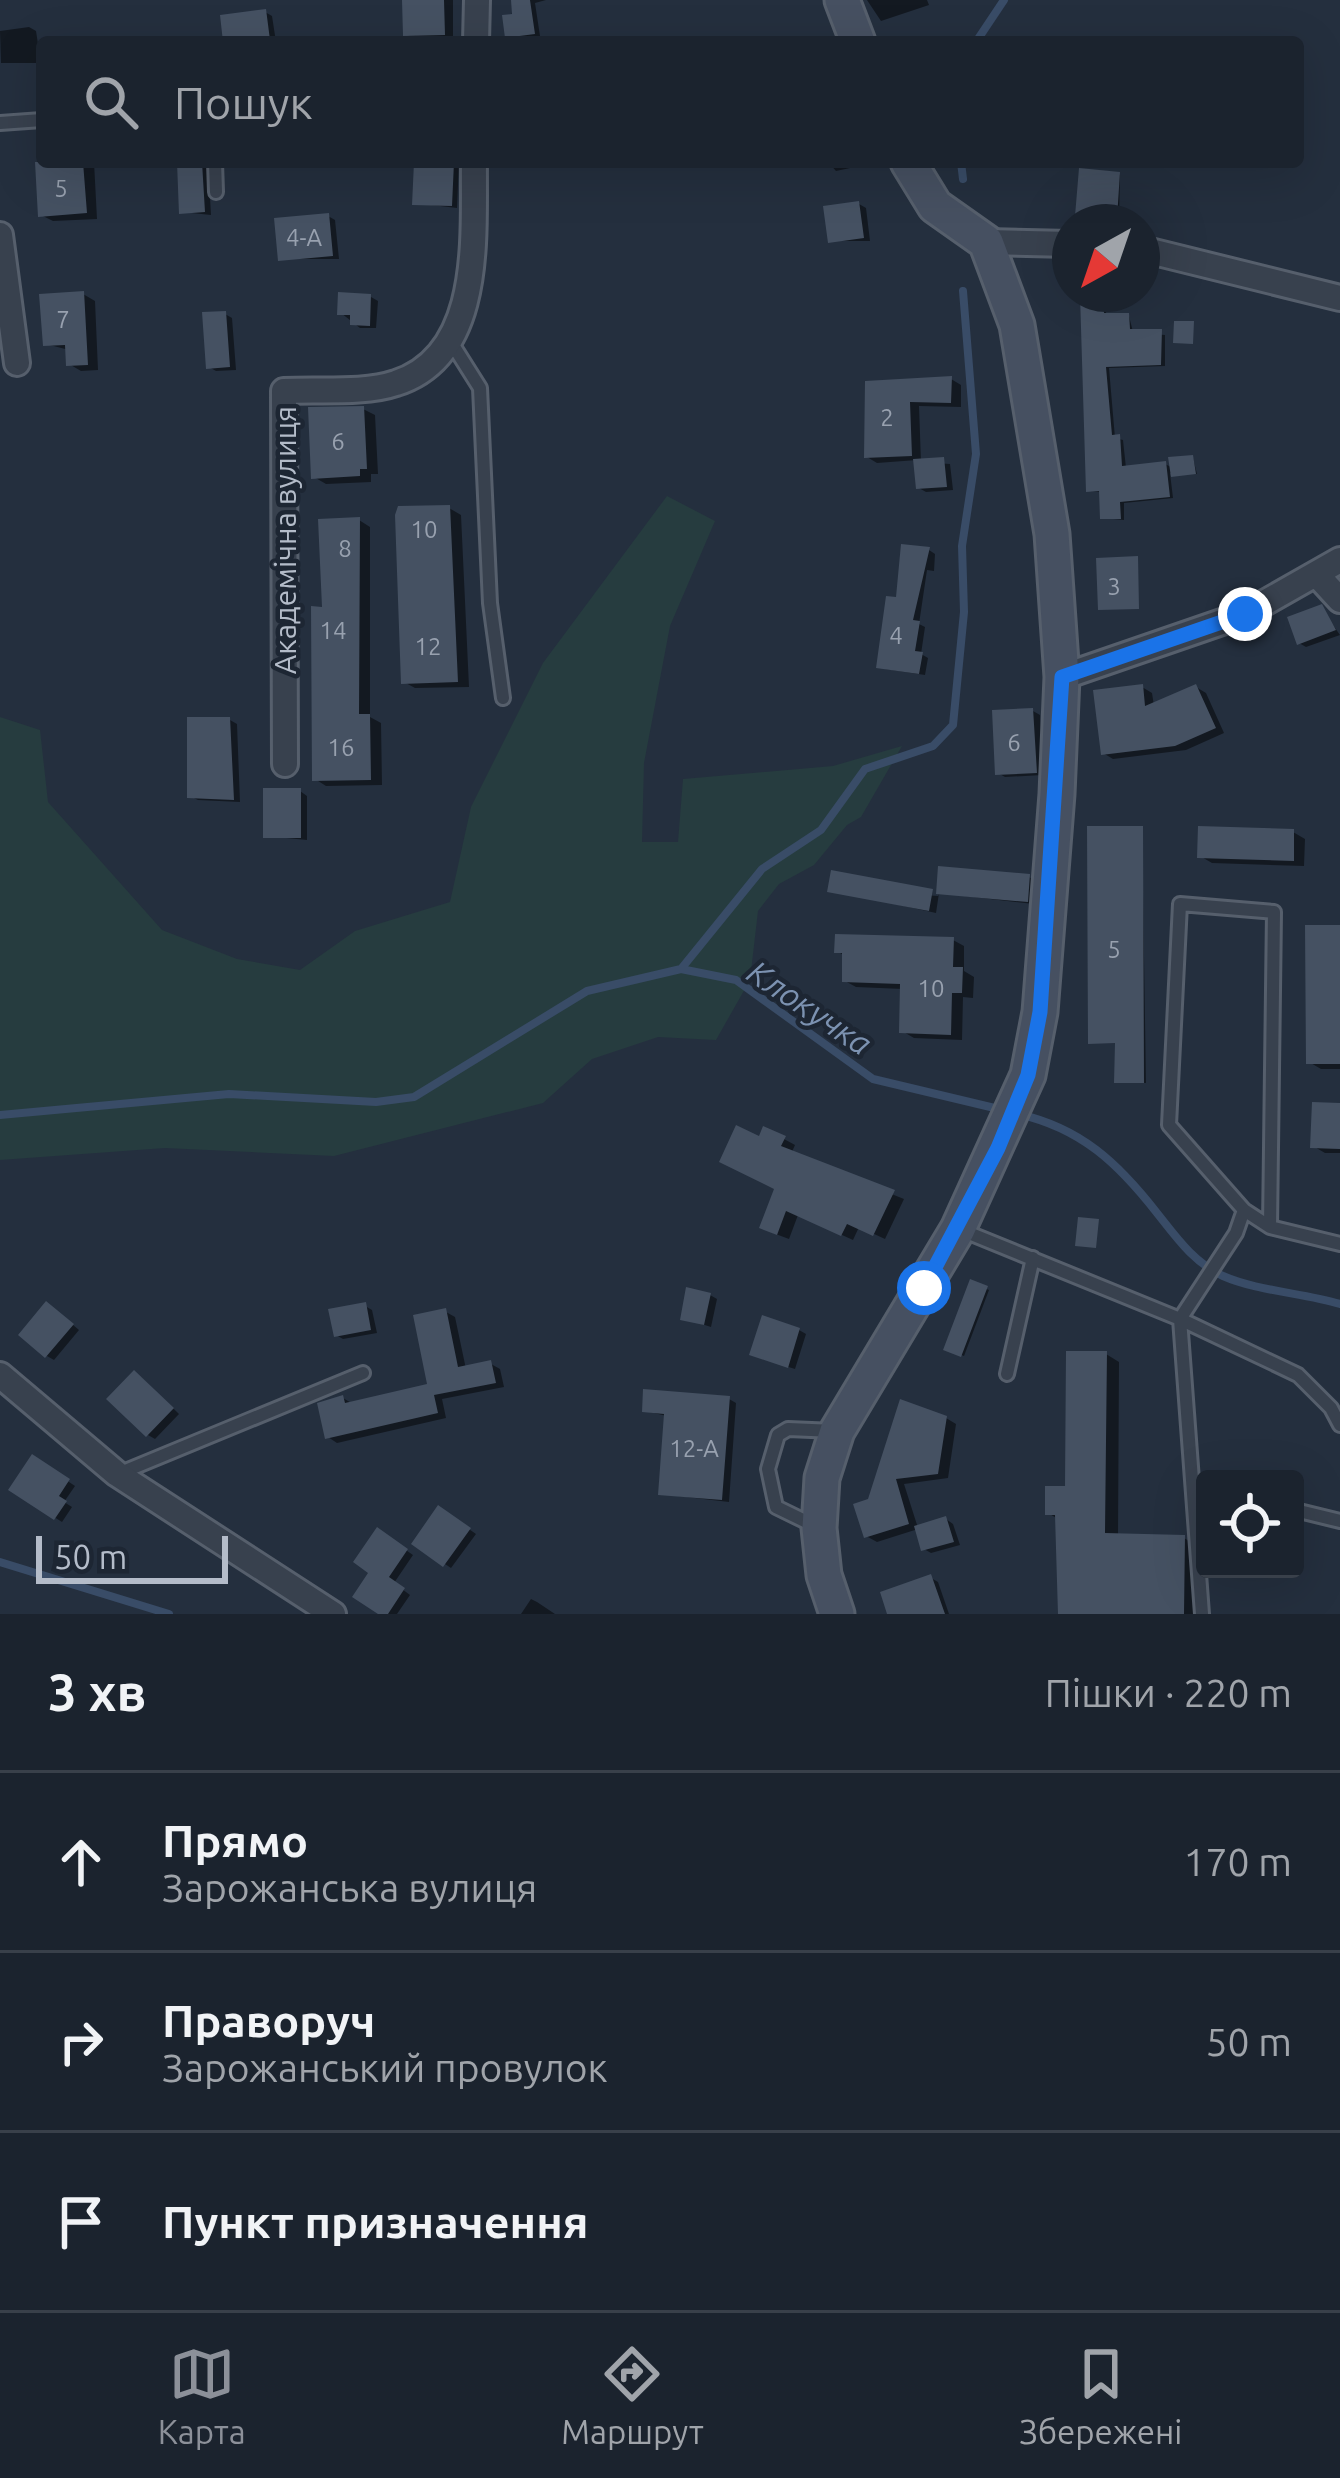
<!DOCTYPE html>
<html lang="uk">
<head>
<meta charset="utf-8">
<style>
  :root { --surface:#1b232e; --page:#242b36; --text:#f1f3f6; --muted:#a0a4aa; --line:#39404a; --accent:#8c9099 }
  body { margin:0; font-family:Ubuntu,sans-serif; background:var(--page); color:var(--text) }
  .controls { position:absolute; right:36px; bottom:36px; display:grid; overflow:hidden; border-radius:12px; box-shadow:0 12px 48px #0002 }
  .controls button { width:108px; height:108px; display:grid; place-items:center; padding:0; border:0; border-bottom:3px solid var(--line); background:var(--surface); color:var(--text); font:60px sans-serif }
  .compass { position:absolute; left:1052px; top:204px; width:108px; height:108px; border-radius:50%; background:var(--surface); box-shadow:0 12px 48px #0002; rotate:220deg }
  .scale { position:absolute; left:36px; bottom:30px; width:192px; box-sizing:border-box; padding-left:12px; border:6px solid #b4bcc9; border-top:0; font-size:33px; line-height:42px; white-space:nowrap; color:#b4bcc9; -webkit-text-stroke:9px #1d2633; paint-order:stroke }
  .stop { position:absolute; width:36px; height:36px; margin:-27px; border:9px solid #1a73e8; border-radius:50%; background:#fff }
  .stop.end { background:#1a73e8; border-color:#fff; box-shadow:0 3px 12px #0008 }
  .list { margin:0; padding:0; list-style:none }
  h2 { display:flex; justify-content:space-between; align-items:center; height:156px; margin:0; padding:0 48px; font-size:51px }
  h2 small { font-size:39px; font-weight:400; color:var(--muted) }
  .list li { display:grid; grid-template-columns:78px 1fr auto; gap:36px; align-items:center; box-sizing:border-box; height:180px; padding:0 48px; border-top:3px solid var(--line) }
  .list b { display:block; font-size:45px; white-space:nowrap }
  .list p { margin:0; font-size:39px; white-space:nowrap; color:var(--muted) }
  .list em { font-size:39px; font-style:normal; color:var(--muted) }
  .icon { flex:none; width:66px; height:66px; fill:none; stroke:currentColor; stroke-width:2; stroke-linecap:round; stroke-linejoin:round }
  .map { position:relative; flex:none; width:1340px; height:1614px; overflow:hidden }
  .search { position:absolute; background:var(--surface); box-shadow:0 12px 48px #0002; left:36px; right:36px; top:36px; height:132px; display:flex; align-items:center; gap:30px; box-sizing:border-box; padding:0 42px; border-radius:12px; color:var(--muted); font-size:45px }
  .sheet { height:696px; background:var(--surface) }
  nav { display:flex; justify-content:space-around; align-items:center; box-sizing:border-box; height:168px; border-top:3px solid var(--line); background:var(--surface); font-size:33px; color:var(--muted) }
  nav a { display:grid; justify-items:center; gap:6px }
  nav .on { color:var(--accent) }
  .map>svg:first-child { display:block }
  .green { fill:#263c3f }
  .shadow { fill:#0007 }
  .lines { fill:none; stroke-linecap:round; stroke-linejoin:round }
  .stream { stroke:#394c67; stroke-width:8 }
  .building { fill:#455162 }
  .lane-casing { stroke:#565f6c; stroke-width:18 }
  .street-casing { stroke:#565f6c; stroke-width:30 }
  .secondary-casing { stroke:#565f6c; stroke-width:39 }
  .lane { stroke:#38414e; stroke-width:12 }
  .street { stroke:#38414e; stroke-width:24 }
  .secondary { stroke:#465061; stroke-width:33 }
  .route { stroke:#1a73e8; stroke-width:15 }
  .labels { text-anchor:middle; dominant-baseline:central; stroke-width:9; stroke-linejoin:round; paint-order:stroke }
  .number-label { font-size:24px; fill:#98a1af }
  .street-label { font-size:30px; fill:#b4bcc9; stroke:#1d2633 }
  .water-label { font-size:33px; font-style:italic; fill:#7c92b1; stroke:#1d2633 }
</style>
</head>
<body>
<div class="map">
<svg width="1340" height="1614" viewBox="0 0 1340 1614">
  <rect width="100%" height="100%" fill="#242f3e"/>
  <!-- green -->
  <path class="green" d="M667,496L715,521L670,626L644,763L642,842H678L683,779L833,766L902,746L861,817L847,825L814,865L779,884L758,911L750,980L716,1040L658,1037L592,1059L543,1103L334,1156L165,1148L0,1160V717L40,730L48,802L162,930L237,959L300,970L355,931L450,902L471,807L543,663Z"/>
  <!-- shadow -->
  <path class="shadow" d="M405,0H453V39L415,40L406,34Z
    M514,0H546L535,3L540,36L508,37Z
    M867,0H927L929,5L881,21Z
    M265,12L272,16L276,42H226L223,18Z
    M29,27L36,31L41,63H1L0,31Z
    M37,155L42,162H94L97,219L53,221L41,215Z
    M180,162H208L211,215L182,212Z
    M417,162H459L457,208L415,203Z
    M828,162H869V164L836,171Z
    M1120,174L1119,218L1081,215Z
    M859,204L866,208L870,241H831Z
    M328,216L335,220L339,259H281Z
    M83,294L95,301L98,370L81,371L69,364V350L46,344Z
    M371,297L378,301L376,328H360L341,313Z
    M1102,297L1107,316H1129L1133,332L1165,335V366L1109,368L1115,438L1123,440L1126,468L1165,464L1173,468L1193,458L1197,474L1170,473L1173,498L1124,503V520L1103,518L1102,492L1089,491Z
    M225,314L232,318L236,370L216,371L209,367Z
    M951,379L961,385V407L919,406L921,462L950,464L953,490L926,492L919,488L917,460L877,463L867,457L868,384Z
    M363,409L375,415L378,474H371V482L326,484L314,477Z
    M449,508L461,515L469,687L415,688L404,682Z
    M359,520L370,527V717L381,723L382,785L326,786L315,779L326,610Z
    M929,550L935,554L934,571L927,570L919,624L925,627L921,654L928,658L925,675L885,669L879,666L898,601Z
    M1321,608L1340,635L1306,647L1299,643Z
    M1142,687L1152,693L1154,706L1196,687L1206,693L1224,733L1186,750L1113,759L1103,753Z
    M1033,711L1040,715L1043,775L1005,777L998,773Z
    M230,720L237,724L240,802L198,800L190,796Z
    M300,791L307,796V840L266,836Z
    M1142,829L1146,1083L1120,1082L1118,1043H1093Z
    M1293,832L1305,839L1304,866L1212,863L1200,856Z
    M941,869L1029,877L1036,881L1034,904L939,893L936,913L831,890L939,896Z
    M1340,928V1069H1321L1309,1062Z
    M953,940L964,946V971L974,977L973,998L963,997L962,1040L914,1038L902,1031L903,989L856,987L845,981V956L837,951Z
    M1340,1106V1153H1325L1313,1146Z
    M784,1139L795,1145L791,1154L904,1199L885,1239L859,1227L853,1240L798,1215L789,1239L773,1233L777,1188L760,1140Z
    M972,1283L989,1290L964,1356L947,1349Z
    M710,1295L717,1299L711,1327L683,1318Z
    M365,1306L372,1310L377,1333L343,1339L336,1335Z
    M54,1309L79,1330L54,1360L47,1356Z
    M446,1312L455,1317L466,1369L491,1364L500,1369L504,1387L442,1399L446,1418L337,1443L328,1437L343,1398L353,1404L431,1387Z
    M799,1330L806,1334L795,1369L760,1358Z
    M1106,1354L1119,1362L1118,1537L1184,1538L1197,1546L1196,1614H1061L1058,1519L1048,1513L1068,1490Z
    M141,1377L179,1414L155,1439L148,1435Z
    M729,1399L736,1403L729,1502L661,1494L667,1416L645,1411Z
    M946,1418L956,1424L948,1478L904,1484L918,1528L946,1519L953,1524L960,1545L931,1553L924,1549L918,1529L877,1542L866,1536L871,1502Z
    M33,1458L75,1486L64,1502L72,1507L62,1522L12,1490Z
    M446,1513L476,1534L451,1568L415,1544Z
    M378,1531L413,1555L394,1583L410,1595L397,1614H383L372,1572Z
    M931,1578L938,1582L949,1614H891Z
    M531,1599L537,1602L555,1614H521Z"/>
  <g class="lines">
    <!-- stream -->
    <path class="stream" d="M976,42L1004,0
      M961,162L963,179
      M681,969L762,869L821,830L865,769L933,746L953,725L964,612L962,546L976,454L963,291
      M1018,1114C1081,1128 1118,1163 1157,1213C1176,1237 1194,1263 1223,1276C1257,1291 1304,1293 1340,1304
      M0,1115L229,1094L376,1102L414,1097L587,991L681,969L736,980L873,1079L1003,1110
      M0,1562L169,1614"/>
  </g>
  <!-- building -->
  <path class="building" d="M402,0H444L445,35L403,36Z
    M511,0H530L535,34L505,38L502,15L512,14Z
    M266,9L270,40L223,42L220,15Z
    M35,162H83L87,213L38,217Z
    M177,162H202L205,212L179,214Z
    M414,162H454L452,206L412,205Z
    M1079,168L1120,172L1117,219L1075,216Z
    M859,201L864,238L828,243L823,206Z
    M329,213L333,256L278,261L274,218Z
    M84,291L88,365L66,366L65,345L43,346L39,294Z
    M338,292L371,294L370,326L350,325V315H337Z
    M1103,294L1104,313H1129L1130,329H1162L1161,365L1106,367L1112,435L1120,434L1122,466L1166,461L1170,497L1120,502L1121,519H1100L1099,491L1086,492L1080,295Z
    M226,311L230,367L206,369L202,312Z
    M1174,321H1194L1193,344L1173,343Z
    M952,376L951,403L910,402L912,456L864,458L865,381Z
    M364,406L367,469H360V476L311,479L308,407Z
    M1193,455L1196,474L1171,477L1168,457Z
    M944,457L947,487L916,489L913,459Z
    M450,505L458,682L401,684L395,515L398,506Z
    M360,517L359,714H370L371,780L312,781L311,606L322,607L318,519Z
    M901,544L930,547L913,620L920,621L915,651L923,652L919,674L876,668L886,596L896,597Z
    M1138,556L1139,609L1098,610L1096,558Z
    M1322,604L1336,630L1297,645L1287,617Z
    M1143,684L1145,706L1196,684L1216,728L1175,746L1101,755L1093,690Z
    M1033,708L1037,773L995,775L992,710Z
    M187,717H230L234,800L187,798Z
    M263,788H301V838H263Z
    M1087,826H1143L1144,1083H1114L1115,1043L1088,1044Z
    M1198,826L1294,829V861L1197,858Z
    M938,866L1030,874L1028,902L936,894Z
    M831,870L933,889L929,911L827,892Z
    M1305,925H1340V1064H1306Z
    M835,934L954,937L953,967H963L962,993H952L951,1035L899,1033L900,984L842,982V953H834Z
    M1312,1102L1340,1103V1149L1310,1148Z
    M736,1125L759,1136L763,1126L786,1136L781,1146L895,1190L873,1236L847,1224L841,1236L786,1211L777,1235L759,1228L774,1189L719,1162Z
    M1078,1217L1099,1219L1096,1248L1075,1246Z
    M970,1279L988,1286L961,1357L943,1350Z
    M686,1287L711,1293L704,1325L680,1320Z
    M46,1301L74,1324L45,1358L18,1335Z
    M366,1302L371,1330L334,1337L328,1309Z
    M446,1308L458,1367L491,1360L496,1383L434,1395L438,1413L325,1439L317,1403L343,1395L345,1403L427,1384L413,1315Z
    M762,1315L800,1328L788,1368L749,1355Z
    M1066,1351H1107L1105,1533L1185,1535L1184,1614H1058L1055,1515H1045V1486H1065Z
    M134,1370L174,1408L146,1437L106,1399Z
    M643,1389L730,1396L722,1500L658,1495L664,1414L642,1412Z
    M900,1399L947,1416L938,1474L896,1479L909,1524L864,1538L853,1504L868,1499Z
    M32,1454L70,1479L59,1496L67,1501L54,1520L8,1490Z
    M438,1505L471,1528L443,1567L411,1544Z
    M946,1516L954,1542L921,1551L914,1526Z
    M377,1527L408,1549L389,1577L405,1588L388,1614H378L352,1597L368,1573L353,1562Z
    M931,1574L945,1614H887L880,1592Z"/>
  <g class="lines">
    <defs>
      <path id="lane" d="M0,123L42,120
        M215,162L216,192
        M451,342L480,388L490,603L503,698
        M1244,1210L1169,1125L1180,904L1274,912L1270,1227
        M959,1229L1180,1319L1298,1375L1331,1408L1340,1425
        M1007,1374L1033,1258
        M118,1474L363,1373
        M1295,1510L1340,1521
        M815,1526L776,1507L768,1469L778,1435L788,1429L835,1431
        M1202,1614L1180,1319L1236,1233L1244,1210L1270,1227L1340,1244"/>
      <path id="street" d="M476,42L477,0
        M0,235L17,363
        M986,242L1070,244
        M1142,249L1340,298
        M1318,576L1340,600
        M1062,677L1245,614L1340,560
        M285,764L284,391C318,389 364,394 396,383C484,355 473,235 474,162
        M0,1375L117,1474L333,1614"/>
      <path id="secondary" d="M842,0L858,42
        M837,1614L824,1575L819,1528L822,1478L837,1431L958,1229L1028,1075L1040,1012L1057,794L1062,677L1052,534L1017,325L986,242L935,206L908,162"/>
    </defs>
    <!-- lane casing -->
    <use href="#lane" class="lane-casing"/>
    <!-- street casing -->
    <use href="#street" class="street-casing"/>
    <!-- secondary casing -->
    <use href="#secondary" class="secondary-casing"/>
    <!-- lane -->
    <use href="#lane" class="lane"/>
    <!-- street -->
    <use href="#street" class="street"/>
    <!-- secondary -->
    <use href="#secondary" class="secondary"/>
  </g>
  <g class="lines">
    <!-- route -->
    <path class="route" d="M924,1288L998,1148L1028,1075L1040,1012L1062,677L1245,614"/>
  </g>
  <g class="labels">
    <!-- number labels -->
    <g class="number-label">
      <text x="61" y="188">5</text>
      <text x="304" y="237">4-А</text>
      <text x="63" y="319">7</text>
      <text x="887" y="417">2</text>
      <text x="338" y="441">6</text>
      <text x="424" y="529">10</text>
      <text x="345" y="548">8</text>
      <text x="1114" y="586">3</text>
      <text x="333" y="630">14</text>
      <text x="896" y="635">4</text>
      <text x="428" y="646">12</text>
      <text x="1014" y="742">6</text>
      <text x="341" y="747">16</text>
      <text x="1114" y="949">5</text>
      <text x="931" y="988">10</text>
      <text x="694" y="1448">12-А</text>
    </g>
    <!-- street labels -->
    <g class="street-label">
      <text transform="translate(285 540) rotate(-90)">Академічна вулиця</text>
    </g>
    <!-- water labels -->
    <g class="water-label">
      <text transform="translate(810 1007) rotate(34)">Клокучка</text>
    </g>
  </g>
</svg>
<div class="controls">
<button><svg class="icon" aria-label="locate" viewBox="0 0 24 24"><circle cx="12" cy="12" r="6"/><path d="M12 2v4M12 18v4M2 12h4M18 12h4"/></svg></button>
</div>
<svg class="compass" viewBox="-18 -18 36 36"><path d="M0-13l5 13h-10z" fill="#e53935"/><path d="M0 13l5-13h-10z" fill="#a0a4aa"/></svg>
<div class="scale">50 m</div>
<div class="stop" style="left:924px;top:1288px"></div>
<div class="stop end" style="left:1245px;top:614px"></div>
<div class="search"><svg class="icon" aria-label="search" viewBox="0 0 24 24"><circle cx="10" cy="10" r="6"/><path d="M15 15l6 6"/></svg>Пошук</div>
</div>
<section class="sheet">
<h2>3 хв<small>Пішки · 220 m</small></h2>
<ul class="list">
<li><svg class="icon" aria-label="ahead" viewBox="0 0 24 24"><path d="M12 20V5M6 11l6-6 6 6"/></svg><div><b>Прямо</b><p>Зарожанська вулиця</p></div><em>170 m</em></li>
<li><svg class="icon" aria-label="right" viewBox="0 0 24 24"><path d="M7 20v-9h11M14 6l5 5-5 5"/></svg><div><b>Праворуч</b><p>Зарожанський провулок</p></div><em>50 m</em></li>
<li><svg class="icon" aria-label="arrive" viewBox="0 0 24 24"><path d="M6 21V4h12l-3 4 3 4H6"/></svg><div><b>Пункт призначення</b></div></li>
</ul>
</section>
<nav>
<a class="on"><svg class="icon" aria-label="map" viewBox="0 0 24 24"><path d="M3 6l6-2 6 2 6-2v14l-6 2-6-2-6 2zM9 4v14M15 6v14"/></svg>Карта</a>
<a><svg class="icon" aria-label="directions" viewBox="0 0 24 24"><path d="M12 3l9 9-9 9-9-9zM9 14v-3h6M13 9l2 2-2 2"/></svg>Маршрут</a>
<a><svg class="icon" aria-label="saved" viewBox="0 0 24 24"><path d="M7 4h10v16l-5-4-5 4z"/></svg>Збережені</a>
</nav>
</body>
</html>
